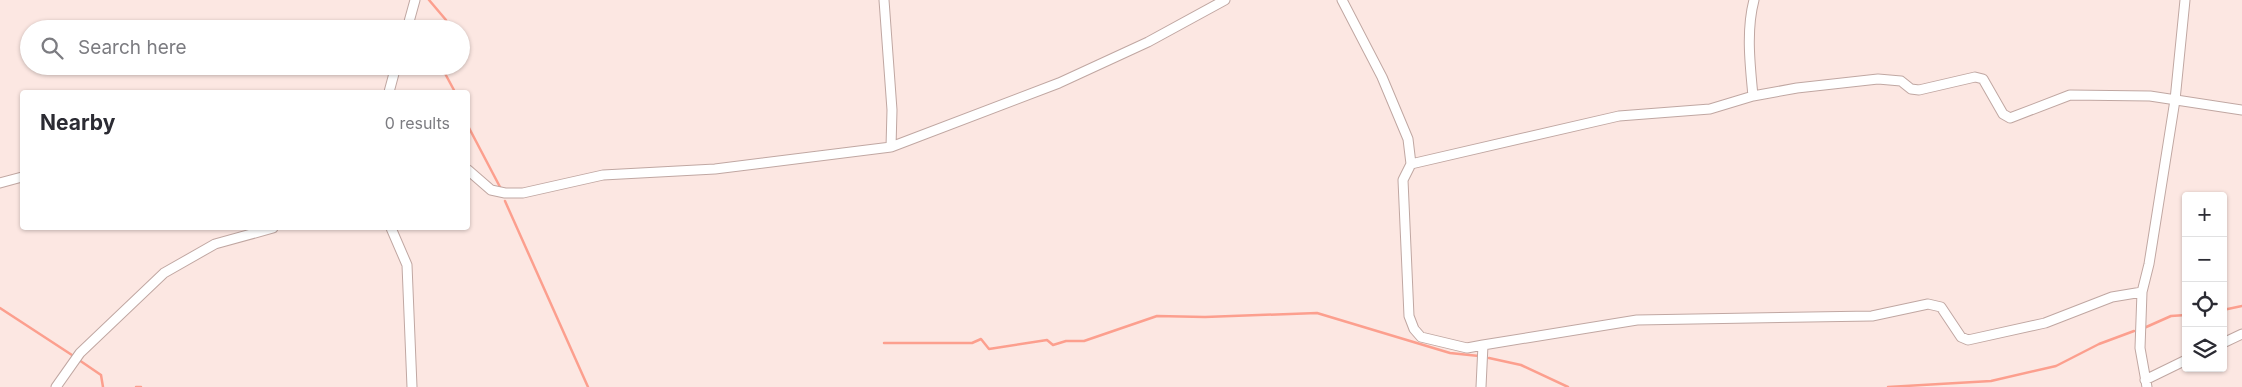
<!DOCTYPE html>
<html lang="en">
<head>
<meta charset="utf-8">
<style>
  :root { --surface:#fff; --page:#f2f2f3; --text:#2b2b33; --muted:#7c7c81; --line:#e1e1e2 }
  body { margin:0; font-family:Inter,sans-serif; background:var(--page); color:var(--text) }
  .controls { position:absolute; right:15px; bottom:15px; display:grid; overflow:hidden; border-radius:5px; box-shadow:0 1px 4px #0004 }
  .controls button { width:45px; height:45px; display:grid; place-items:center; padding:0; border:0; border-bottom:1px solid var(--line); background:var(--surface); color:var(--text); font:25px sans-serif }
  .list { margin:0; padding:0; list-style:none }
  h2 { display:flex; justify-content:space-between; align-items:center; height:65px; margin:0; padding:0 20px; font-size:21px }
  h2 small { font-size:16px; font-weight:400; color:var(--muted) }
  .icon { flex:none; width:28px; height:28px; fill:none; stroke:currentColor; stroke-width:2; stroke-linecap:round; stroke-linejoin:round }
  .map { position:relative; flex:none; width:2242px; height:387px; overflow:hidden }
  .search { position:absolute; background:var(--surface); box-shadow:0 1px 4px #0004; left:20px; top:20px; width:450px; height:55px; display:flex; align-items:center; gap:12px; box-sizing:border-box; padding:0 18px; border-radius:28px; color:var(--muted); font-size:19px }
  .panel { position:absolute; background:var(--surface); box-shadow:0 1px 4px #0004; left:20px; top:90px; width:450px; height:140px; border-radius:5px }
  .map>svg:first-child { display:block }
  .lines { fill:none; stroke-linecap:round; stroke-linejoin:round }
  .stream { stroke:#fc9f8e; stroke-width:2.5 }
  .minor-casing { stroke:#c0a7a2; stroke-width:11 }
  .minor { stroke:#fff; stroke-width:9 }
</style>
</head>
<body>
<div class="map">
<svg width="2242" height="387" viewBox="0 0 2242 387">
  <rect width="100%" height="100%" fill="#fce7e2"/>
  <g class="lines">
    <!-- stream -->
    <path class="stream" d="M429,0L446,20L448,29
      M441,66L455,92
      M468,126L500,187
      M505,201L588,387
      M0,308L75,357
      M2223,310L2242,306
      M2144,328L2171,316L2186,315
      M884,343H972L981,339L989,349L1047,340L1053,345L1066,341H1084L1157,316L1205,317L1317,313L1450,353L1479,356
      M1489,358L1521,365L1568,387
      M79,360L101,375L103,387
      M136,387H141
      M1888,387L1991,381L2056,366L2099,344L2134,331"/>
    <defs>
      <path id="minor" d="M884,0L892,110L891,147
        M1342,0L1382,77L1408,139L1411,164L1403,180L1409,316L1414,329L1421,337L1467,348L1483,345L1481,387
        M407,29L415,0
        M389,92L396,66
        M1753,96C1750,65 1746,30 1754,0
        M1411,164L1619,116L1710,109L1753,96L1797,88L1878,79L1901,81L1911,89L1919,90L1975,77L1983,79L2003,114L2010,118L2070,95L2150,96L2242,110
        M468,170L491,190L505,193H523L603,175L715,169L891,147L1059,83L1148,42L1225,0
        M0,183L22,177
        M391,228L407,265L412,387
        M2223,343L2242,334
        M1483,345L1637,320L1872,316L1928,304L1941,307L1961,337L1968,340L2045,323L2112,297L2142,292
        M2145,380L2186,360
        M56,387L80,353L164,273L215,244L273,228
        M2147,387L2140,348L2142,292L2149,264L2175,100L2185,0"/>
    </defs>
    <!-- minor casing -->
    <use href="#minor" class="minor-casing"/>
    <!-- minor -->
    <use href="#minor" class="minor"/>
  </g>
</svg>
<div class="controls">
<button>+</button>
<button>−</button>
<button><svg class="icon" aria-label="locate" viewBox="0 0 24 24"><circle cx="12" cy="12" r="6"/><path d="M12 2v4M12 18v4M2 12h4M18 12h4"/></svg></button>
<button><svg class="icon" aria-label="layers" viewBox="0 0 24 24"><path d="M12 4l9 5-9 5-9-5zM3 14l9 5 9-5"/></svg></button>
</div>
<div class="search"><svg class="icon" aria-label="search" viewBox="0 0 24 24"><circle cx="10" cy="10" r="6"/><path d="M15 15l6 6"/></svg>Search here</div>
<section class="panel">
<h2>Nearby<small>0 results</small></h2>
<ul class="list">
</ul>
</section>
</div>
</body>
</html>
